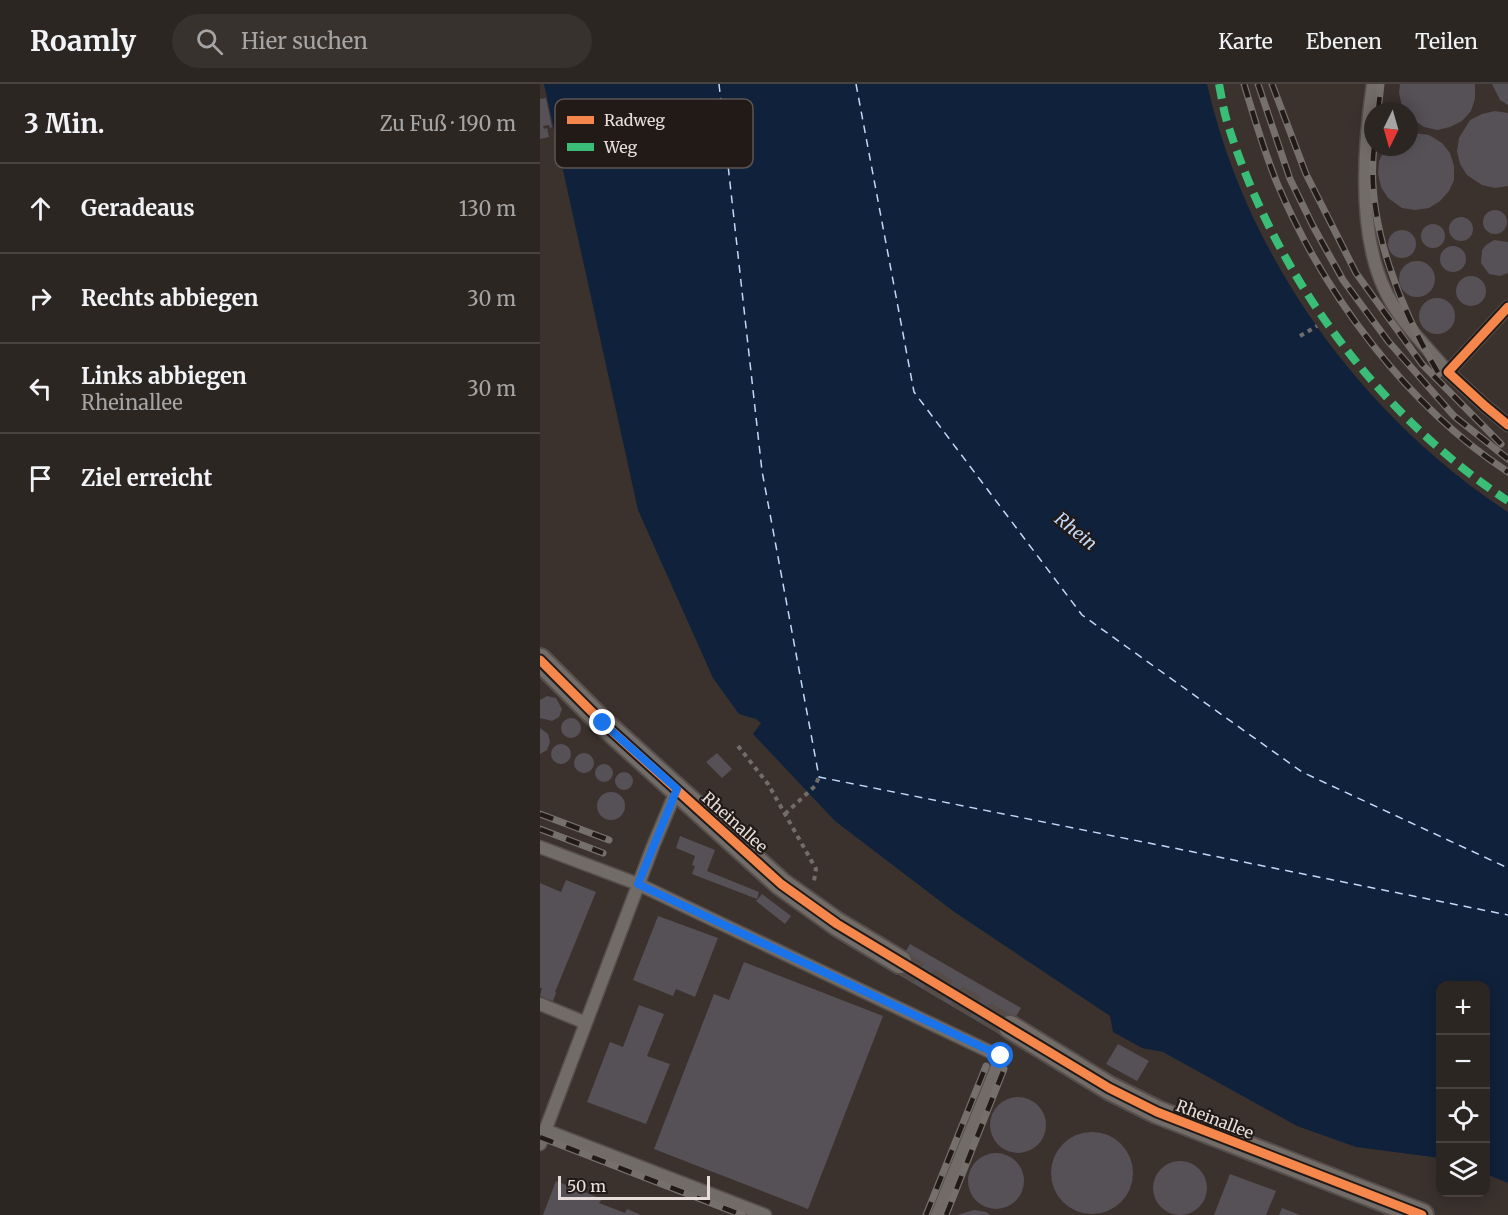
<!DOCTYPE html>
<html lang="de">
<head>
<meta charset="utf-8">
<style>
  :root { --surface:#2c2622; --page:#38322f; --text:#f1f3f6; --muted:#a6a5a5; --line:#484340 }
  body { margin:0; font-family:Merriweather,serif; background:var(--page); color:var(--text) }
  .controls { position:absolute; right:18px; bottom:18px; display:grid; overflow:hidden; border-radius:12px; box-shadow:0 3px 15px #0003 }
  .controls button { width:54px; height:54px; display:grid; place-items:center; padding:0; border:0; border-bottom:2px solid var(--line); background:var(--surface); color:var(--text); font:30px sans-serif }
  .compass { position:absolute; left:824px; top:18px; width:54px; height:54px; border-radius:50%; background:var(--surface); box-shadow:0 3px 15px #0003; rotate:185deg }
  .scale { position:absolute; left:18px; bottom:15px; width:152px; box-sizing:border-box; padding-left:6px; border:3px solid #e8ded9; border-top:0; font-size:16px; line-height:21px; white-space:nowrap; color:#e8ded9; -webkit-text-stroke:4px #211a17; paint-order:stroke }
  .stop { position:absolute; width:18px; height:18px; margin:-14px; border:4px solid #1a73e8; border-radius:50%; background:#fff }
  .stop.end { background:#1a73e8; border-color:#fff; box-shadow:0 2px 6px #0008 }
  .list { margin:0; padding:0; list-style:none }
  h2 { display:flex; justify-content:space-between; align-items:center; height:78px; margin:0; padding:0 24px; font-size:26px }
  h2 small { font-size:20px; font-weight:400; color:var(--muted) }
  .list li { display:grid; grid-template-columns:39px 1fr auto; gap:18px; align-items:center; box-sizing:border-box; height:90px; padding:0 24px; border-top:2px solid var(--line) }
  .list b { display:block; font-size:22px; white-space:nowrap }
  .list p { margin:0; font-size:20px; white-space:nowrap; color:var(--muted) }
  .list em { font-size:20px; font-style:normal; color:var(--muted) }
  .icon { flex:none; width:33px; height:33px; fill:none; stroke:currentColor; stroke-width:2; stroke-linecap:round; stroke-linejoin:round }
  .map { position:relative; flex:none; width:968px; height:1131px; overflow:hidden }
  header { display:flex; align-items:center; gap:36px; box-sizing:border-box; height:84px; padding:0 30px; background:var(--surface); border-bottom:2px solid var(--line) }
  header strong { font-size:28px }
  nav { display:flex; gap:33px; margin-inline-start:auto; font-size:21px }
  .search { width:420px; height:54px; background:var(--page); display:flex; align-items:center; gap:15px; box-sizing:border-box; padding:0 21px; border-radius:33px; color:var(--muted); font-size:22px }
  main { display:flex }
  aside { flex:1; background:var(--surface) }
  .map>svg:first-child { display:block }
  .water { fill:#10213b }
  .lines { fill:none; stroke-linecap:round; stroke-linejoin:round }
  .ferry { stroke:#c0d8fa; stroke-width:1.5; stroke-dasharray:8 6; stroke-linecap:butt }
  .building { fill:#565157 }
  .street-tunnel { stroke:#554c48; stroke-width:22; stroke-dasharray:22 11; stroke-linecap:butt }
  .lane-casing { stroke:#554e4a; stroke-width:15 }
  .street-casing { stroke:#554e4a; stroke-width:26 }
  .path { stroke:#726d6a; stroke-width:4; stroke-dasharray:4.5 4.5; stroke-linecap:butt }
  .lane { stroke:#726c69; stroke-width:12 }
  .street { stroke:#726c69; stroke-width:22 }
  .rail-casing { stroke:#76706d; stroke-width:7 }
  .rail { stroke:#211a17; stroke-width:4.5; stroke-dasharray:14; stroke-linecap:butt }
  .quiet { stroke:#3abd76; stroke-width:8; stroke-dasharray:15 8; stroke-linecap:butt }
  .cycleway-casing { stroke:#211a17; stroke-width:13 }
  .cycleway { stroke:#f5874c; stroke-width:9 }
  .route { stroke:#1a73e8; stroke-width:8 }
  .labels { text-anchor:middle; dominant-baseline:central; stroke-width:4.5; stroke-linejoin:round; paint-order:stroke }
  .street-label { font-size:16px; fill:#e8ded9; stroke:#211a17 }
  .water-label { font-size:18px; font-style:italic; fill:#c0d8fa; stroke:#211a17 }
  .key { fill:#211a17; stroke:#5d5551; stroke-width:1.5 }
  .key-label { font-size:16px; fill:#e8ded9 }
</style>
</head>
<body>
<header>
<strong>Roamly</strong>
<div class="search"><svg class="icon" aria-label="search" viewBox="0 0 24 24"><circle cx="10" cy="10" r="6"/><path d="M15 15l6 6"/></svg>Hier suchen</div>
<nav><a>Karte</a><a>Ebenen</a><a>Teilen</a></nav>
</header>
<main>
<aside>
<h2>3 Min.<small>Zu Fuß · 190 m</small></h2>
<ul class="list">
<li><svg class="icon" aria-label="ahead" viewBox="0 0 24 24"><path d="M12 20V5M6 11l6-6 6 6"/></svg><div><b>Geradeaus</b></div><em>130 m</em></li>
<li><svg class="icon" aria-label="right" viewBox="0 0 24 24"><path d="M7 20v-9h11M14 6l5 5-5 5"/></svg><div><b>Rechts abbiegen</b></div><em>30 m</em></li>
<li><svg class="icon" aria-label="left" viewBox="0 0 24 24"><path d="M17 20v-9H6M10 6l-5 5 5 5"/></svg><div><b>Links abbiegen</b><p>Rheinallee</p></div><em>30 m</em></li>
<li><svg class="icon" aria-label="arrive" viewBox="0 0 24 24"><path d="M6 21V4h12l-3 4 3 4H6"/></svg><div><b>Ziel erreicht</b></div></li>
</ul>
</aside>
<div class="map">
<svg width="968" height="1131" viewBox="0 0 968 1131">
  <rect width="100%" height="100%" fill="#3b322e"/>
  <!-- water -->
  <path class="water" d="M4,0H667C706,172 820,331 968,428V1099L946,1090V902H900V1074L816,1063L757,1042L623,968L602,964L573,948L570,932L413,827L295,737L213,650L221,639L216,635L199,630L173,594L98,426Z"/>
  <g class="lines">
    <!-- ferry -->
    <path class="ferry" d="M179,0L222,387L279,693L968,831
      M316,0L374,308L542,531L762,688L968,784"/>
  </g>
  <!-- building -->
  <path class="building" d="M860,0H935V15L931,27L922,37L910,43L897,46L884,43L869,33V27H865L862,22L859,9Z
    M952,0H968V21L960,16Z
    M6,14L12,43L10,44L9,41L3,42L4,45L7,44L9,53L0,55V15Z
    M955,27L968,29V102L955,104L942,101L927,91L920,80L917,67L919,54L930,36L942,30Z
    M875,49L889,51L902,59L910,69L914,82V96L909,107L900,117L889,124L875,126L862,124L848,114L841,103L838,90L839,77L845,65L869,63V50Z
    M943 138a12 12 0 1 1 24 0a12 12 0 1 1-24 0Z
    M909 145a12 12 0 1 1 24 0a12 12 0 1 1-24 0Z
    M881 152a12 12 0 1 1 24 0a12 12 0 1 1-24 0Z
    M848 160a14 14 0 1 1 28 0a14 14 0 1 1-28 0Z
    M954,156L968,158V189L960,192L949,190L941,179L942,166L946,161Z
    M900 175a13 13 0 1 1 26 0a13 13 0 1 1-26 0Z
    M859 195a18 18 0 1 1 36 0a18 18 0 1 1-36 0Z
    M916 207a15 15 0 1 1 30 0a15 15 0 1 1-30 0Z
    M879 232a18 18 0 1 1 36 0a18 18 0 1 1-36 0Z
    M7,612L16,614L22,625L19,633L12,637L0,634V616Z
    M21 644a10 10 0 1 1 20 0a10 10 0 1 1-20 0Z
    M0,644L8,650L10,658L7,666L0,670Z
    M11 670a10 10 0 1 1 20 0a10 10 0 1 1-20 0Z
    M34 679a10 10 0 1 1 20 0a10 10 0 1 1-20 0Z
    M177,669L192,685L182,694L166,678Z
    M55 689a9 9 0 1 1 18 0a9 9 0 1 1-18 0Z
    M75 697a9 9 0 1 1 18 0a9 9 0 1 1-18 0Z
    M57 722a14 14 0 1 1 28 0a14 14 0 1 1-28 0Z
    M140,752L175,766L167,787L219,808L217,815L152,790L155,782L152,781L155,772L136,764Z
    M26,796L56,808L15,908L16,909L13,917L0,912L2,904H0V799L21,808Z
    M222,810L251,832L245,840L216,817Z
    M118,832L178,854L155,913L136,905L133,912L93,896Z
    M370,860L481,924L464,953L354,888Z
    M204,878L343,932L268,1125L114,1065L174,910L189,916Z
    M99,921L124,930L107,972L130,980L106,1040L47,1018L70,958L83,963Z
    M578,960L609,977L597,997L566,980Z
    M450 1041a28 28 0 1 1 56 0a28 28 0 1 1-56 0Z
    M511 1089a41 41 0 1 1 82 0a41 41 0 1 1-82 0Z
    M428 1097a28 28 0 1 1 56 0a28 28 0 1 1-56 0Z
    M613 1104a27 27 0 1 1 54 0a27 27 0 1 1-54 0Z
    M690,1090L736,1107L726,1131H674Z
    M16,1097L62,1115L59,1119L85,1129L87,1125L101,1131H3Z
    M742,1124L760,1131H739Z
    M434,1126L446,1128L450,1131H417Z"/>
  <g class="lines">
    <!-- street-tunnel -->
    <path class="street-tunnel" d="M360,878L470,943"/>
    <defs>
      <path id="lane" d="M833,0C824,61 818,147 844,204C858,236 886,262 908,288
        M968,223L908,288L945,322L968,341
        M0,763L98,800L461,973L397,1131
        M0,920L46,939
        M5,1046L225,1131
        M0,1060L113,762L137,705"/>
      <path id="street" d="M0,576L63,639L241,800L297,840L360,878
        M470,943L569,1004L617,1028L882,1131"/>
    </defs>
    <!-- lane casing -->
    <use href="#lane" class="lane-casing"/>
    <!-- street casing -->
    <use href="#street" class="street-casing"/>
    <!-- path -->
    <path class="path" d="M760,252L777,242
      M198,662L228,700L245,730L276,785L274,797
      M245,730L275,702L279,693"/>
    <!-- lane -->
    <use href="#lane" class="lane"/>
    <!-- street -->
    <use href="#street" class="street"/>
    <defs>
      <path id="rail" d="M704,0C714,33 724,67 737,99C784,210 867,322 968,388
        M718,0L750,95L773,142L803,196L848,257L914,332L968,375
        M732,0L766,90L816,189L882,280L961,360
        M838,27L841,0
        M834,63C825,138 861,227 899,290
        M0,730L69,756
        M0,745L63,769
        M0,1053L202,1131
        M386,1131L446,982
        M406,1131L464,985"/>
    </defs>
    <!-- rail casing -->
    <use href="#rail" class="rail-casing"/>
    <!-- rail -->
    <use href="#rail" class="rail"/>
    <!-- quiet -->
    <path class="quiet" d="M679,0C682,15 684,30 689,44C737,193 838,331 968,417"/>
    <defs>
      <path id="cycleway" d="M968,223L908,288L945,322L968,341
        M0,576L63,639L241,800L297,840L569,1004L617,1028L882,1131"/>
    </defs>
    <!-- cycleway casing -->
    <use href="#cycleway" class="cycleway-casing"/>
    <!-- cycleway -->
    <use href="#cycleway" class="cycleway"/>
  </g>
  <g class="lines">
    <!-- route -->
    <path class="route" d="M63,639L137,705L98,800L461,972"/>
  </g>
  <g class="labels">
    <!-- street labels -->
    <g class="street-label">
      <text transform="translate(195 738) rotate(42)">Rheinallee</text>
      <text transform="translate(675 1035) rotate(21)">Rheinallee</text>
    </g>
    <!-- water labels -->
    <g class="water-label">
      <text transform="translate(536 447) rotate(39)">Rhein</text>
    </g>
  </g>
  <!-- legend -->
  <rect x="15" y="15" width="198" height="69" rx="9" class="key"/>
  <rect x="27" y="32" width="27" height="8" fill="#f5874c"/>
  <rect x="27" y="59" width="27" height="8" fill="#3abd76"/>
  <g class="key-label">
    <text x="64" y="42">Radweg</text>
    <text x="64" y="69">Weg</text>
  </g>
</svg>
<div class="controls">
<button>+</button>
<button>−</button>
<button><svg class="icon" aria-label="locate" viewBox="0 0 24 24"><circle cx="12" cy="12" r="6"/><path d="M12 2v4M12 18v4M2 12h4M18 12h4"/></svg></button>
<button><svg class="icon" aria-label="layers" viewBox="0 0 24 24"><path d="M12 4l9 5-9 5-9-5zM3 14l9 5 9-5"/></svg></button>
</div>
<svg class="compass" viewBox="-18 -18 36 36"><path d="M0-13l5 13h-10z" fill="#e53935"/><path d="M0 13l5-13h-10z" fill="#a6a5a5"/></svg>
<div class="scale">50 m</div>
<div class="stop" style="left:461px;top:972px"></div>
<div class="stop end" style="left:63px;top:639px"></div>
</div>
</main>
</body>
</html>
